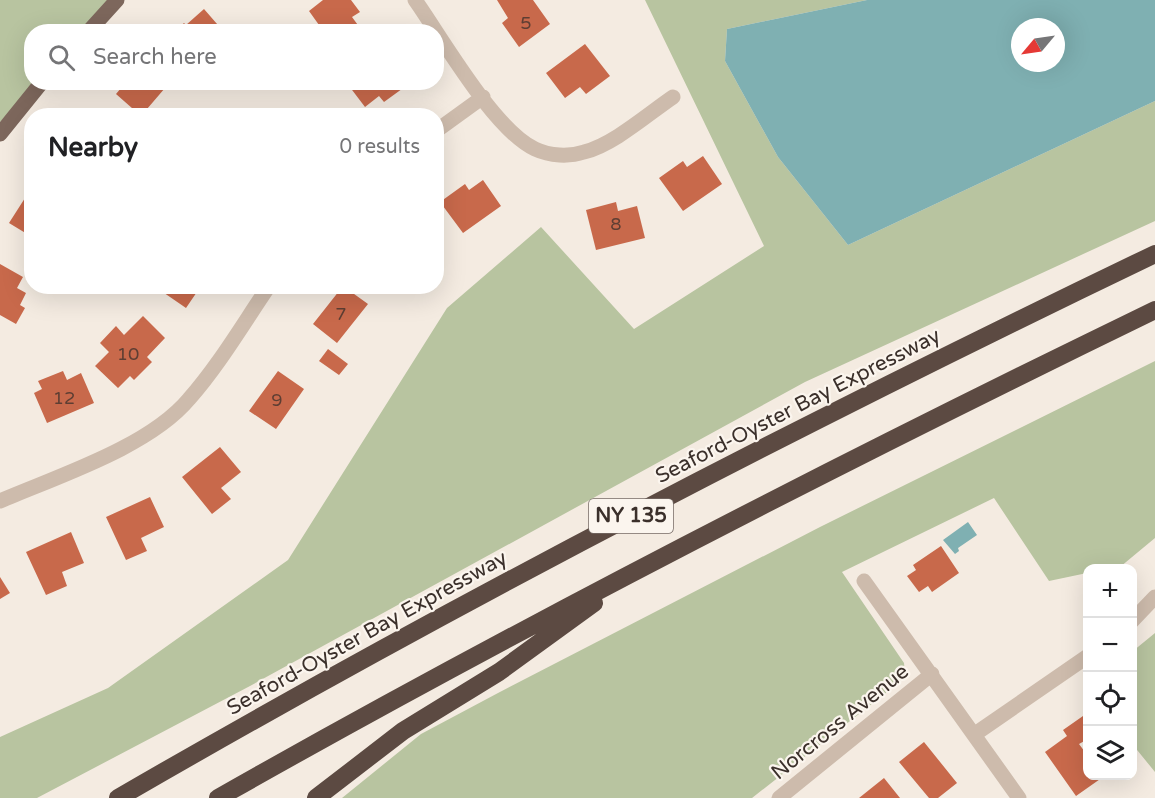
<!DOCTYPE html>
<html lang="en">
<head>
<meta charset="utf-8">
<style>
  :root { --surface:#fff; --page:#f2f2f2; --text:#202124; --muted:#757577; --line:#e0e0e0 }
  body { margin:0; font-family:"Varela Round",sans-serif; background:var(--page); color:var(--text) }
  .controls { position:absolute; right:18px; bottom:18px; display:grid; overflow:hidden; border-radius:12px; box-shadow:0 6px 24px #0002 }
  .controls button { width:54px; height:54px; display:grid; place-items:center; padding:0; border:0; border-bottom:2px solid var(--line); background:var(--surface); color:var(--text); font:30px sans-serif }
  .compass { position:absolute; left:1011px; top:18px; width:54px; height:54px; border-radius:50%; background:var(--surface); box-shadow:0 6px 24px #0002; rotate:241deg }
  .list { margin:0; padding:0; list-style:none }
  h2 { display:flex; justify-content:space-between; align-items:center; height:78px; margin:0; padding:0 24px; font-size:26px }
  h2 small { font-size:20px; font-weight:400; color:var(--muted) }
  .icon { flex:none; width:33px; height:33px; fill:none; stroke:currentColor; stroke-width:2; stroke-linecap:round; stroke-linejoin:round }
  .map { position:relative; flex:none; width:1155px; height:798px; overflow:hidden }
  .search { position:absolute; background:var(--surface); box-shadow:0 6px 24px #0002; left:24px; top:24px; width:420px; height:66px; display:flex; align-items:center; gap:15px; box-sizing:border-box; padding:0 21px; border-radius:24px; color:var(--muted); font-size:22px }
  .panel { position:absolute; background:var(--surface); box-shadow:0 6px 24px #0002; left:24px; top:108px; width:420px; height:186px; border-radius:24px }
  .map>svg:first-child { display:block }
  .green { fill:#b8c4a0 }
  .water { fill:#7fb0b2; fill-rule:evenodd }
  .building { fill:#c8694b }
  .lines { fill:none; stroke-linecap:round; stroke-linejoin:round }
  .street { stroke:#cdbbac; stroke-width:15 }
  .primary { stroke:#7d675c; stroke-width:15 }
  .highway { stroke:#5c4a42; stroke-width:18 }
  .labels { text-anchor:middle; dominant-baseline:central; stroke-width:4.5; stroke-linejoin:round; paint-order:stroke }
  .number-label { font-size:18px; fill:#5e3e33 }
  .shield { fill:#fbf5ee; stroke:#756b66; stroke-width:1.5 }
  .shield-label { font-size:20px; font-weight:bold; fill:#3b302b }
  .street-label { font-size:21px; fill:#3b302b; stroke:#fbf5ee }
</style>
</head>
<body>
<div class="map">
<svg width="1155" height="798" viewBox="0 0 1155 798">
  <rect width="100%" height="100%" fill="#f4ebe1"/>
  <!-- green -->
  <path class="green" d="M0,0H116L86,31L32,32V82L37,83L0,122Z
    M645,0H867L727,29L725,61L778,157L848,245L1155,101V221L805,382L250,686L37,798H0V737L108,688L288,560L447,308L541,227L634,329L764,246Z
    M1155,361V538L1120,567L1088,568L1087,573L1049,581L994,498L842,572L904,663L905,674L901,681L752,798H342L421,734L498,693L820,527Z
    M1155,633V772L1133,745V651Z"/>
  <!-- water -->
  <path class="water" d="M867,0H1155V101L848,245L778,157L725,61L727,29ZM1020,27H1056V63H1020Z
    M968,522L977,535L958,548L959,551L955,554L943,540Z"/>
  <!-- building -->
  <path class="building" d="M323,0H351L360,12L352,17L363,32H324L309,11Z
    M497,0H533L550,24L519,47L502,23L508,18Z
    M204,9L224,32H174L184,23L186,25Z
    M585,44L610,76L586,94L580,87L565,98L546,73Z
    M126,82H175L168,90L165,88L141,116L116,94Z
    M346,82H403L406,86L384,102L379,96L365,107Z
    M703,156L722,184L683,211L659,178L683,161L687,167Z
    M483,180L501,206L463,233L440,202L465,184L469,190Z
    M25,198L32,202V237L9,223Z
    M616,202L618,211L637,206L645,238L596,250L586,210Z
    M0,264L23,277L17,288L26,293L20,305L25,308L16,324L0,315Z
    M154,286H201L186,308Z
    M343,286L368,304L337,343L313,324Z
    M143,316L165,338L147,357L152,362L134,380L130,376L118,388L95,366L109,352L100,343L116,326L124,335Z
    M328,349L348,364L339,375L319,361Z
    M63,371L67,380L81,373L94,403L47,423L34,393L42,389L38,381Z
    M278,371L304,389L276,429L249,411Z
    M220,447L241,472L221,488L231,499L212,514L182,477Z
    M150,497L164,527L141,538L147,551L126,560L106,517Z
    M71,532L84,563L62,572L67,586L46,595L26,552Z
    M941,546L959,573L932,592L928,586L919,592L907,576L916,570L913,565Z
    M0,577L10,593L0,599Z
    M1083,716L1088,722V739L1079,744L1088,756V776L1103,777L1076,796L1045,752L1067,736L1063,730Z
    M924,742L957,783L938,798H929L899,762Z
    M884,778L900,798H859Z"/>
  <g class="lines">
    <!-- street -->
    <path class="street" d="M415,0C442,38 494,130 535,149C550,156 569,157 584,152C613,145 648,114 673,97
      M436,131L483,97
      M0,501C58,476 149,447 189,399C219,365 243,324 269,286
      M864,581L1019,798
      M1132,621L1155,597
      M975,734L1088,656
      M779,798L932,674"/>
    <!-- primary -->
    <path class="primary" d="M88,32L117,0
      M0,134L42,82"/>
    <!-- highway -->
    <path class="highway" d="M118,798C456,602 803,423 1155,254
      M218,798C525,624 838,464 1155,310
      M316,798L403,731L499,672L594,603"/>
  </g>
  <g class="labels">
    <!-- number labels -->
    <g class="number-label">
      <text x="526" y="23">5</text>
      <text x="616" y="224">8</text>
      <text x="341" y="314">7</text>
      <text x="128" y="354">10</text>
      <text x="64" y="398">12</text>
      <text x="277" y="400">9</text>
    </g>
    <!-- shield labels -->
    <rect class="shield" x="589" y="499" width="84" height="34" rx="4.5"/>
    <g class="shield-label">
      <text x="631" y="516">NY 135</text>
    </g>
    <!-- street labels -->
    <g class="street-label">
      <text transform="translate(798 406) rotate(-27)">Seaford-Oyster Bay Expressway</text>
      <text transform="translate(367 633) rotate(-29)">Seaford-Oyster Bay Expressway</text>
      <text transform="translate(840 722) rotate(-39)">Norcross Avenue</text>
    </g>
  </g>
</svg>
<div class="controls">
<button>+</button>
<button>−</button>
<button><svg class="icon" aria-label="locate" viewBox="0 0 24 24"><circle cx="12" cy="12" r="6"/><path d="M12 2v4M12 18v4M2 12h4M18 12h4"/></svg></button>
<button><svg class="icon" aria-label="layers" viewBox="0 0 24 24"><path d="M12 4l9 5-9 5-9-5zM3 14l9 5 9-5"/></svg></button>
</div>
<svg class="compass" viewBox="-18 -18 36 36"><path d="M0-13l5 13h-10z" fill="#e53935"/><path d="M0 13l5-13h-10z" fill="#757577"/></svg>
<div class="search"><svg class="icon" aria-label="search" viewBox="0 0 24 24"><circle cx="10" cy="10" r="6"/><path d="M15 15l6 6"/></svg>Search here</div>
<section class="panel">
<h2>Nearby<small>0 results</small></h2>
<ul class="list">
</ul>
</section>
</div>
</body>
</html>
